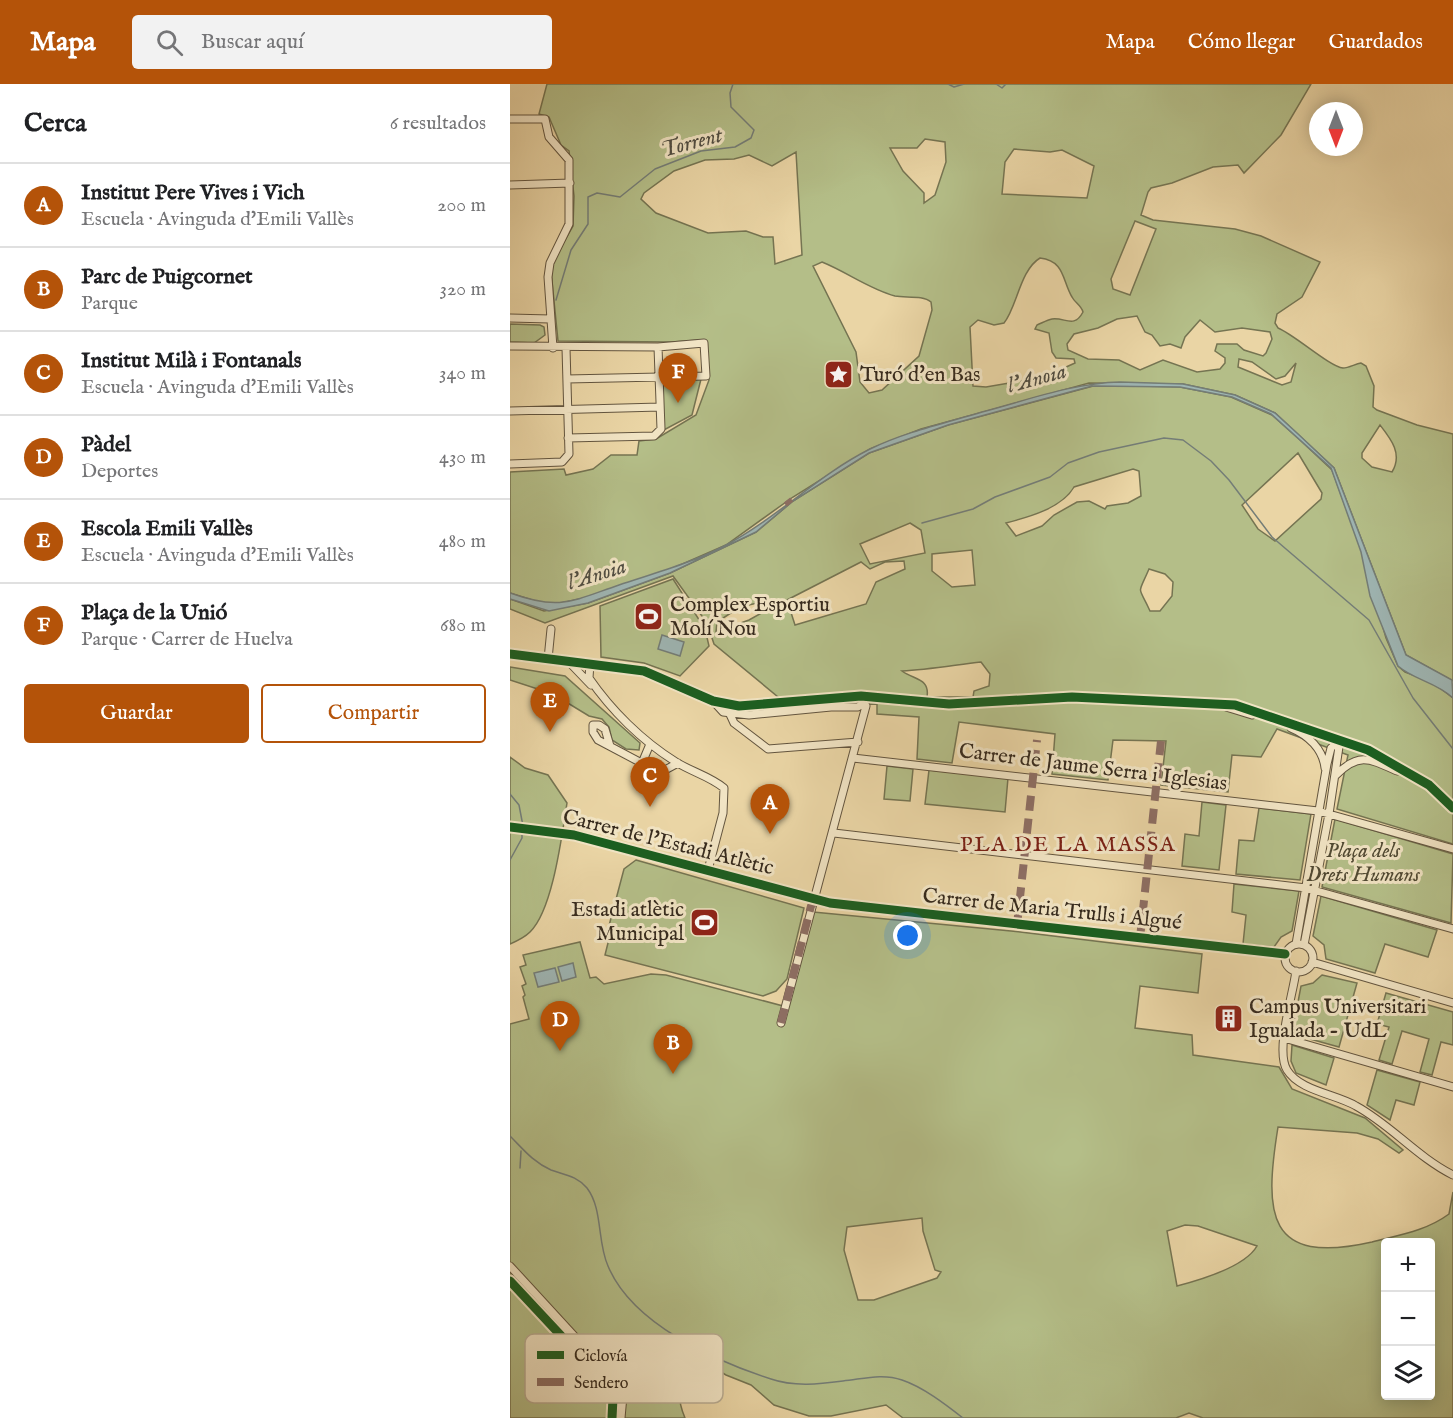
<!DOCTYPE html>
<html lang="es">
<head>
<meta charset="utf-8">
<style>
  :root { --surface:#fff; --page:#f2f2f2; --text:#202124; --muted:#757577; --line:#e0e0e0; --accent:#b45309 }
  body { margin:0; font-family:"IM FELL English",serif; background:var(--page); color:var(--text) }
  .controls { position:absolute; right:18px; bottom:18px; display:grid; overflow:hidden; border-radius:6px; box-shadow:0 3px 15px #0003 }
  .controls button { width:54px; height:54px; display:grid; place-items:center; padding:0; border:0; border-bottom:2px solid var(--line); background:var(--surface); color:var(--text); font:30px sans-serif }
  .compass { position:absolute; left:799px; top:18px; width:54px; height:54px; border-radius:50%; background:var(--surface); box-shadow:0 3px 15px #0003; rotate:180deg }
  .you { position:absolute; left:398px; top:852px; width:21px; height:21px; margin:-15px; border:4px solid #fff; border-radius:50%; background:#1a73e8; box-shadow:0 0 0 9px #1a73e833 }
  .badge { display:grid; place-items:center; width:39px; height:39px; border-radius:50%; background:var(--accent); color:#fff; font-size:20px; font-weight:700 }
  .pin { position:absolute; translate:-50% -50px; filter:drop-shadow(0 2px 3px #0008) }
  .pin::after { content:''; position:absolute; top:32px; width:21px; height:18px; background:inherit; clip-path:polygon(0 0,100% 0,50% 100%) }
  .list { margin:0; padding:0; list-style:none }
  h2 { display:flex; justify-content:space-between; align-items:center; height:78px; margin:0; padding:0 24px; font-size:26px }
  h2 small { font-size:20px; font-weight:400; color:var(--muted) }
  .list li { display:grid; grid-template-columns:39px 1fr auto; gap:18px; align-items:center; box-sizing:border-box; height:84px; padding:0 24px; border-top:2px solid var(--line) }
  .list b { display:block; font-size:22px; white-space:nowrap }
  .list p { margin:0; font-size:20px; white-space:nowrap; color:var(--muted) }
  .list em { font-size:20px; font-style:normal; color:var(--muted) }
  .actions { display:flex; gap:12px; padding:18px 24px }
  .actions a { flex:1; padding:14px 0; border:2px solid var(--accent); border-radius:6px; text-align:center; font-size:21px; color:var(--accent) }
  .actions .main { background:var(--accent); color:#fff }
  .icon { flex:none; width:33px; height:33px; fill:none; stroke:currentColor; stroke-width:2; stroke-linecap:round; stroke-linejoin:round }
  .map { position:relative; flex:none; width:943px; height:1334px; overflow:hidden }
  header { display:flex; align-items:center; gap:36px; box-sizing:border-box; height:84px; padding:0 30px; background:var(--accent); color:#fff }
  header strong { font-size:28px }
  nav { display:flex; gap:33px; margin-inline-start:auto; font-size:21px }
  .search { width:420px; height:54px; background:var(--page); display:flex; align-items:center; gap:15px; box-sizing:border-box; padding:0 21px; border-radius:6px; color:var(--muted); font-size:22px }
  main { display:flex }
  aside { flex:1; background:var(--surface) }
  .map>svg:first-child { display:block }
  .green { fill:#b4be88; stroke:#757452; stroke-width:1.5; fill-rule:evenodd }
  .water { fill:#9eb5b3; stroke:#747d77; stroke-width:1.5 }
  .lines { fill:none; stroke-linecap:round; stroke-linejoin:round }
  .stream { stroke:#747d77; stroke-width:1.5 }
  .street-casing { stroke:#63553f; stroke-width:9 }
  .secondary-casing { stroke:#362a1d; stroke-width:11 }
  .street { stroke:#f1e4c4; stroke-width:7 }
  .secondary { stroke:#f1e4c4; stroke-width:9 }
  .quiet { stroke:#8d6e63; stroke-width:8; stroke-dasharray:15 8; stroke-linecap:butt }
  .cycleway-casing { stroke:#f1e4c4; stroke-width:13 }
  .cycleway { stroke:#1b5e20; stroke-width:9 }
  .labels { text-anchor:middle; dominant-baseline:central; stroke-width:6; stroke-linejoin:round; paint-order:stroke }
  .poi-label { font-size:21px; fill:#362a1d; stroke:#f1e4c4; text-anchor:start }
  .street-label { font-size:21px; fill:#362a1d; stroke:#f1e4c4 }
  .park-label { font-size:21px; font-style:italic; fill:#4f4832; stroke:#f1e4c4 }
  .water-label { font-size:22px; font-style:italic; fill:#504d42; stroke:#f1e4c4 }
  .neighbourhood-label { font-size:22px; letter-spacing:1.5px; fill:#7a1f14; stroke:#f1e4c4 }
  .key { fill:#f1e4c4; stroke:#b9ac92; stroke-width:1.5 }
  .key-label { font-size:16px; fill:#362a1d }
</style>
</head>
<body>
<header>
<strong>Mapa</strong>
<div class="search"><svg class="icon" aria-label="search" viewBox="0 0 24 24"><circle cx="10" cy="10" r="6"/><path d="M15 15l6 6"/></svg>Buscar aquí</div>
<nav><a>Mapa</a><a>Cómo llegar</a><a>Guardados</a></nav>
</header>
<main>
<aside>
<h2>Cerca<small>6 resultados</small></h2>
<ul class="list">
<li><span class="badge">A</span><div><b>Institut Pere Vives i Vich</b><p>Escuela · Avinguda d'Emili Vallès</p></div><em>200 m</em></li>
<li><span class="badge">B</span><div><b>Parc de Puigcornet</b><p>Parque</p></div><em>320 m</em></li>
<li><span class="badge">C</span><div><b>Institut Milà i Fontanals</b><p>Escuela · Avinguda d'Emili Vallès</p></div><em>340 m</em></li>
<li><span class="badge">D</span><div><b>Pàdel</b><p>Deportes</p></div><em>430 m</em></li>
<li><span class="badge">E</span><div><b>Escola Emili Vallès</b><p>Escuela · Avinguda d'Emili Vallès</p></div><em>480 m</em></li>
<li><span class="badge">F</span><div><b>Plaça de la Unió</b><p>Parque · Carrer de Huelva</p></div><em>680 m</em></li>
</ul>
<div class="actions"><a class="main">Guardar</a><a>Compartir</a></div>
</aside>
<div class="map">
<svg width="943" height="1334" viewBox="0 0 943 1334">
  <rect width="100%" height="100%" fill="#ead5a5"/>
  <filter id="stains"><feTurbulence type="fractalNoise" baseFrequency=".00333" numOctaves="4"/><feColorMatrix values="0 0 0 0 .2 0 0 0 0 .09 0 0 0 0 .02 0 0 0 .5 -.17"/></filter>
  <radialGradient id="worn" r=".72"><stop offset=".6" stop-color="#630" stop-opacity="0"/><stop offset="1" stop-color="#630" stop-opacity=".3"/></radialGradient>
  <!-- green -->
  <path class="green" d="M37,0H801L771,51L734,89L728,81L703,83L662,99L641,104L638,108L631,131L643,136L725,145L751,152L810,178L792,213L767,230L765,239L768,244C785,251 820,283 833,284C839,284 845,280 851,279L856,282L864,302L863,323L867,326L907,341L943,350V597L896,571L824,384L765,329L725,311L673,300L579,299L411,345L360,365L283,413L216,461L161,485L79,513L46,520H35L0,509V388L54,385L56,391L83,385L101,371H127L129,357L146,355L186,331L199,296L197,262L189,256L162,258L48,257L41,187L44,175L63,142L64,112L59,67L51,61L39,33L29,30ZM415,55L435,58L436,78L425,111L414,119V109L393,87L380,64H407ZM504,65L540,68L552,66L584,82L577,114L492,110L495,78ZM286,68L292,171L265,180L263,153H253L236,147L198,149L146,129L131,115L134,109L164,87L195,76L224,75L239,71L262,82ZM625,137L646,145L620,211L603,205L601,195ZM530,174C555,177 552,196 562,213C565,219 571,221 573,228C564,245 555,233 542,235C537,236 532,239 527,241L525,245L539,249L542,268L546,274L564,275L565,279L534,293L476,303L463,302L460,243L468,236L484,241L494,239C507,223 510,186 530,174ZM312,178C337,188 359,205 385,212C396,214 413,211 421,218L422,226L409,272L372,306L359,309L350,298L346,268L303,182ZM627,232L635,248L642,251L650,262L660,260L671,264L675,253L690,236L705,248L732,244L760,248L762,255L756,269L753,272L734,266L727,260H707L705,267L715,274V279L710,285L687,288L653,276L630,286L609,276L578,275L558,266L557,260L564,250L588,244L607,235ZM729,275L742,278L766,295L775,292L786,279L781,298L772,301L728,283ZM870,341C881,355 893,370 882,388L862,383L852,374V369Z
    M0,240L30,241L34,243L35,251L24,259L0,258Z
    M191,295L182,331L152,347V297Z
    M587,301L670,303L721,313L762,331L790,356L822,386L852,468L876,554L888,582L895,588L922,598L943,614V760L827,725L838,671L767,645L751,673L722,671L718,708L651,701L656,657L603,656L598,696L542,690L545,650L449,638L442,679L407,675L409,633L367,630V620L279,622L204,560L197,539L163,492L35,539L0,525V515L34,527L78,519L160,489L246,448L283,417L359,369L438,341ZM788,369L812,409L811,415L765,457L748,445L732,421ZM623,385L629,387L631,412L618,419L597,422L595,425L579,417L567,418L544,431L532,442L506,452L496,439C519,433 552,424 564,403ZM400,439L411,446L415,469L360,480L350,460ZM462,466L465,501L442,503L422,487V470ZM394,477L395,485L366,498L356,520L285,541L277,516L351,478L360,485L375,478ZM639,485L655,490L663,498L662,512L650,527H640C628,500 627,513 639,485ZM260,516L264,522L239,536L206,548L207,538L230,523ZM471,578L480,590L479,602L464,607L463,613H417C420,594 404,596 392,587C417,586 445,581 471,578Z
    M163,495L195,545L199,562L170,592L134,579L91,573L90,522Z
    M0,583L55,592L130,659L129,666L116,665L102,656L99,643L92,635L79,632L43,610L0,596Z
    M0,673L15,684L38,691L57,719C52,750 43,826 20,848C15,853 7,857 0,860Z
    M377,682L403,685L400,717L374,715Z
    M419,686L498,694L495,728L415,720Z
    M692,718L716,721L709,786L672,782L675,750L689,752Z
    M749,724L801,730L790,796L726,790L729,756L744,757Z
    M825,735L943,770L941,839L812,803Z
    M126,776L294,824L277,895L266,907L253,912L95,871L98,859L96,853L114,785Z
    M724,800L789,807L782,847L771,853L764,863L733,860L736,831L722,828Z
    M811,812L927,846L918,873L875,860L865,889L816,875L814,861L803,852Z
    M303,828L501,847L692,870L688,909L630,902L625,944L682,951L683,971L769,983L782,1005L855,1034L893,1066L889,1069L868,1055L847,1049L768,1043C754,1130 756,1182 862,1158C889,1151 916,1147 939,1130L943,1108V1334H693L679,1329L666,1334H393L376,1321L321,1332H299L264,1321L241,1301L216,1291L186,1273C166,1287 166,1313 175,1334H0V940L19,935L13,913L15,911L12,902L16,900L10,883L16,881L13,871L70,858L80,894L86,893L94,900L141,890L156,891L277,923ZM412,1134L413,1147L425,1186L431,1188L427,1194L364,1216H348L334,1166L337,1143ZM675,1141L688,1142L747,1162C735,1183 690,1196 667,1202L657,1147ZM876,1158H920V1312H876Z
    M812,891L847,899L829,963L782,950L791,902L803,899Z
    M876,909L943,928V961L931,958L922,991L910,988L919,955L892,947L882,980L869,976L879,943L867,940Z
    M782,961L824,974L816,1001L786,989L781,977Z
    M867,986L910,998L904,1021L886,1016L880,1036L857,1021Z"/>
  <!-- water -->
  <path class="water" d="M610,298L673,300L725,311L765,329L788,350L824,384L896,571L942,596L943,614C926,598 904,596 888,582L860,512L851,468L821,384L761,330L722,313L670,303L582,302L438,341L359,369L283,417L246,448L160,489L78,519L39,527L0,515V509C50,527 62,517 109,501C145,489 182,479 216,461C267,434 308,391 360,365C395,348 435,339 472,328C518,316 563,299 610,298Z
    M152,551L174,558L170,572L148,565Z
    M63,879L66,893L52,897L48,883Z
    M45,884L49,898L28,903L24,889Z"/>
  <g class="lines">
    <!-- stream -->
    <path class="stream" d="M438,0L444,3L454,0
      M486,0L492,4L496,0
      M46,216L61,166L78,140V113L87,109L110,113L145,85L191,67L225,63L241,54L244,46L221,23L220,9L223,0
      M412,439L463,425L485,413L540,393L558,379L589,368L654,354L673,356L701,377L719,396L762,453L859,536L903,614L943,665
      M0,710L9,721L13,742
      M0,776L12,754V747
      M0,1052C13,1065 23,1078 41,1086C55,1091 67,1092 77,1104C93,1125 87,1158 98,1182C122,1240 205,1277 261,1295C284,1303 310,1300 333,1297C353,1295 372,1289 392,1296C413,1303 435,1320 453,1334
      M10,1084L11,1067"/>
    <defs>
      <path id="street" d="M0,35H35L39,53L59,76V140L40,179L38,193L43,264
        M0,101L60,99
        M0,234L40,235
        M0,262L148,263L194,259L196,292L57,295
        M0,327L150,323
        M58,354L144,352L151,345L148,263
        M0,380L52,378L59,370L56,264
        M38,575L41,545
        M58,577L81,601
        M80,579L79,594C101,626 132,657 166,678C182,688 199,692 214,704L213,729L198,786
        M203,617L213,628L239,631L321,623H348L352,620
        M716,623L742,631
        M218,626L224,639L258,665L348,658
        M781,644C798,651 813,665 815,684
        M100,662L95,645L89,641H83V648L88,656L141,684L155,686L168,679
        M343,674L808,727L943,765
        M132,679L140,660
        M826,691C849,668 860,675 887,687
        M0,743L64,751L320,819L775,870
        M324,749L796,804L943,845
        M786,860L817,680L821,664L830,656
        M775 874a14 14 0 1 1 28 0a14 14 0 1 1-28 0Z
        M794,861L819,730L830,656
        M802,878L943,919
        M786,887C783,911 765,966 777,986C790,1007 826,1010 846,1022C881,1041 907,1073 943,1091
        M271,939L356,622
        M774,954L943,1003
        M0,1182L102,1293L113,1312L111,1334"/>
      <path id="secondary" d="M0,570L134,587L203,617L229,622L351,612L439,620L562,613L725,621L858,666L919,701L943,724"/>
    </defs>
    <!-- street casing -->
    <use href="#street" class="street-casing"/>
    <!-- secondary casing -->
    <use href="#secondary" class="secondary-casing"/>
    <!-- street -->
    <use href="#street" class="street"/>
    <!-- secondary -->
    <use href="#secondary" class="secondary"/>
    <!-- quiet -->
    <path class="quiet" d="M277,416L280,420
      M507,841L527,656
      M630,854L651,657
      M271,939L301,822L306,816"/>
    <defs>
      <path id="cycleway" d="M0,570L134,587L203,617L229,622L351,612L439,620L562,613L725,621L858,666L919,701L943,724
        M0,743L64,751L320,819L775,870
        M0,1197L84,1287L103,1314L102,1334"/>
    </defs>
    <!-- cycleway casing -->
    <use href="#cycleway" class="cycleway-casing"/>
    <!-- cycleway -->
    <use href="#cycleway" class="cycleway"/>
  </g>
  <!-- icons -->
  <defs>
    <symbol id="sight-square" viewBox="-11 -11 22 22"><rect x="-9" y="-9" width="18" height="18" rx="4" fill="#8f2418" stroke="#f1e4c4"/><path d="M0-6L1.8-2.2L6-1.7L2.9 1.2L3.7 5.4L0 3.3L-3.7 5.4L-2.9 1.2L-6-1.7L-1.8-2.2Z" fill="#fff"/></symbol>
    <symbol id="stadium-square" viewBox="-11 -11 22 22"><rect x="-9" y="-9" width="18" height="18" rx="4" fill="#8f2418" stroke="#f1e4c4"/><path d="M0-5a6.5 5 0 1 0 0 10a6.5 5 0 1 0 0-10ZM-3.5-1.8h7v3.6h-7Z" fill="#fff"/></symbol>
    <symbol id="building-square" viewBox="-11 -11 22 22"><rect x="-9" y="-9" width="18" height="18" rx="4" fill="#8f2418" stroke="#f1e4c4"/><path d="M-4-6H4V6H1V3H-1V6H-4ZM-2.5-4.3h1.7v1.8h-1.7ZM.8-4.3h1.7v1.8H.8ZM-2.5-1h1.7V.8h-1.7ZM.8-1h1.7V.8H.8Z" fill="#fff"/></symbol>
  </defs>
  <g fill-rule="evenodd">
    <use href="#sight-square" x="312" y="274" width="33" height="33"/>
    <use href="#stadium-square" x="122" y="516" width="33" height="33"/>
    <use href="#stadium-square" x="178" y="822" width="33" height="33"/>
    <use href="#building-square" x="702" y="918" width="33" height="33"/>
  </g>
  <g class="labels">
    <!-- poi labels -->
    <g class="poi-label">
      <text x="350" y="291">Turó d'en Bas</text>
      <text x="160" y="521">Complex Esportiu<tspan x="160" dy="24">Molí Nou</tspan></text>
      <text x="174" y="826" text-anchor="end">Estadi atlètic<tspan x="174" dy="24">Municipal</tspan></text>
      <text x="739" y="923">Campus Universitari<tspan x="739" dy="24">Igualada - UdL</tspan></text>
    </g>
    <!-- street labels -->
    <g class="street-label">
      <text transform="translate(583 684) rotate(7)">Carrer de Jaume Serra i Iglesias</text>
      <text transform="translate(158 759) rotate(14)">Carrer de l'Estadi Atlètic</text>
      <text transform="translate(542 826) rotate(6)">Carrer de Maria Trulls i Algué</text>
    </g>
    <!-- park labels -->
    <g class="park-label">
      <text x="853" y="767">Plaça dels<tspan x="853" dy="24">Drets Humans</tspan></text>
    </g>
    <!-- water labels -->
    <g class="water-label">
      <text transform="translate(182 59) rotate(-15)">Torrent</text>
      <text transform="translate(527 295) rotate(-15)">l'Anoia</text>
      <text transform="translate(87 491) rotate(-17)">l'Anoia</text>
    </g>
    <!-- neighbourhood labels -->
    <g class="neighbourhood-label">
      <text x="558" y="761">PLA DE LA MASSA</text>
    </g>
  </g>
  <!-- legend -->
  <rect x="15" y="1250" width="198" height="69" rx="9" class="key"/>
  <rect x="27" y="1267" width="27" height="8" fill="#1b5e20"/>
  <rect x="27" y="1294" width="27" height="8" fill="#8d6e63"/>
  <g class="key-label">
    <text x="64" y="1277">Ciclovía</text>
    <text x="64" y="1304">Sendero</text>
  </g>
  <rect width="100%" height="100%" filter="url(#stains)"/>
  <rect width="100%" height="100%" fill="url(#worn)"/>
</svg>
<div class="controls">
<button>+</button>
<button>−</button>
<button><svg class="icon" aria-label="layers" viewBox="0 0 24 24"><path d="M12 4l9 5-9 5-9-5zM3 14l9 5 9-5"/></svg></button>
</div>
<svg class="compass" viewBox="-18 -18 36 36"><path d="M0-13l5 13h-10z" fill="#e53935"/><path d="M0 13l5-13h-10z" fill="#757577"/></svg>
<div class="you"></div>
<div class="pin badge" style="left:260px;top:750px">A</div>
<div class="pin badge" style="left:163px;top:990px">B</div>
<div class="pin badge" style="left:140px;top:723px">C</div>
<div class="pin badge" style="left:50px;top:967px">D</div>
<div class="pin badge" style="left:40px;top:648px">E</div>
<div class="pin badge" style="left:168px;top:319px">F</div>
</div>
</main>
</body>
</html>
